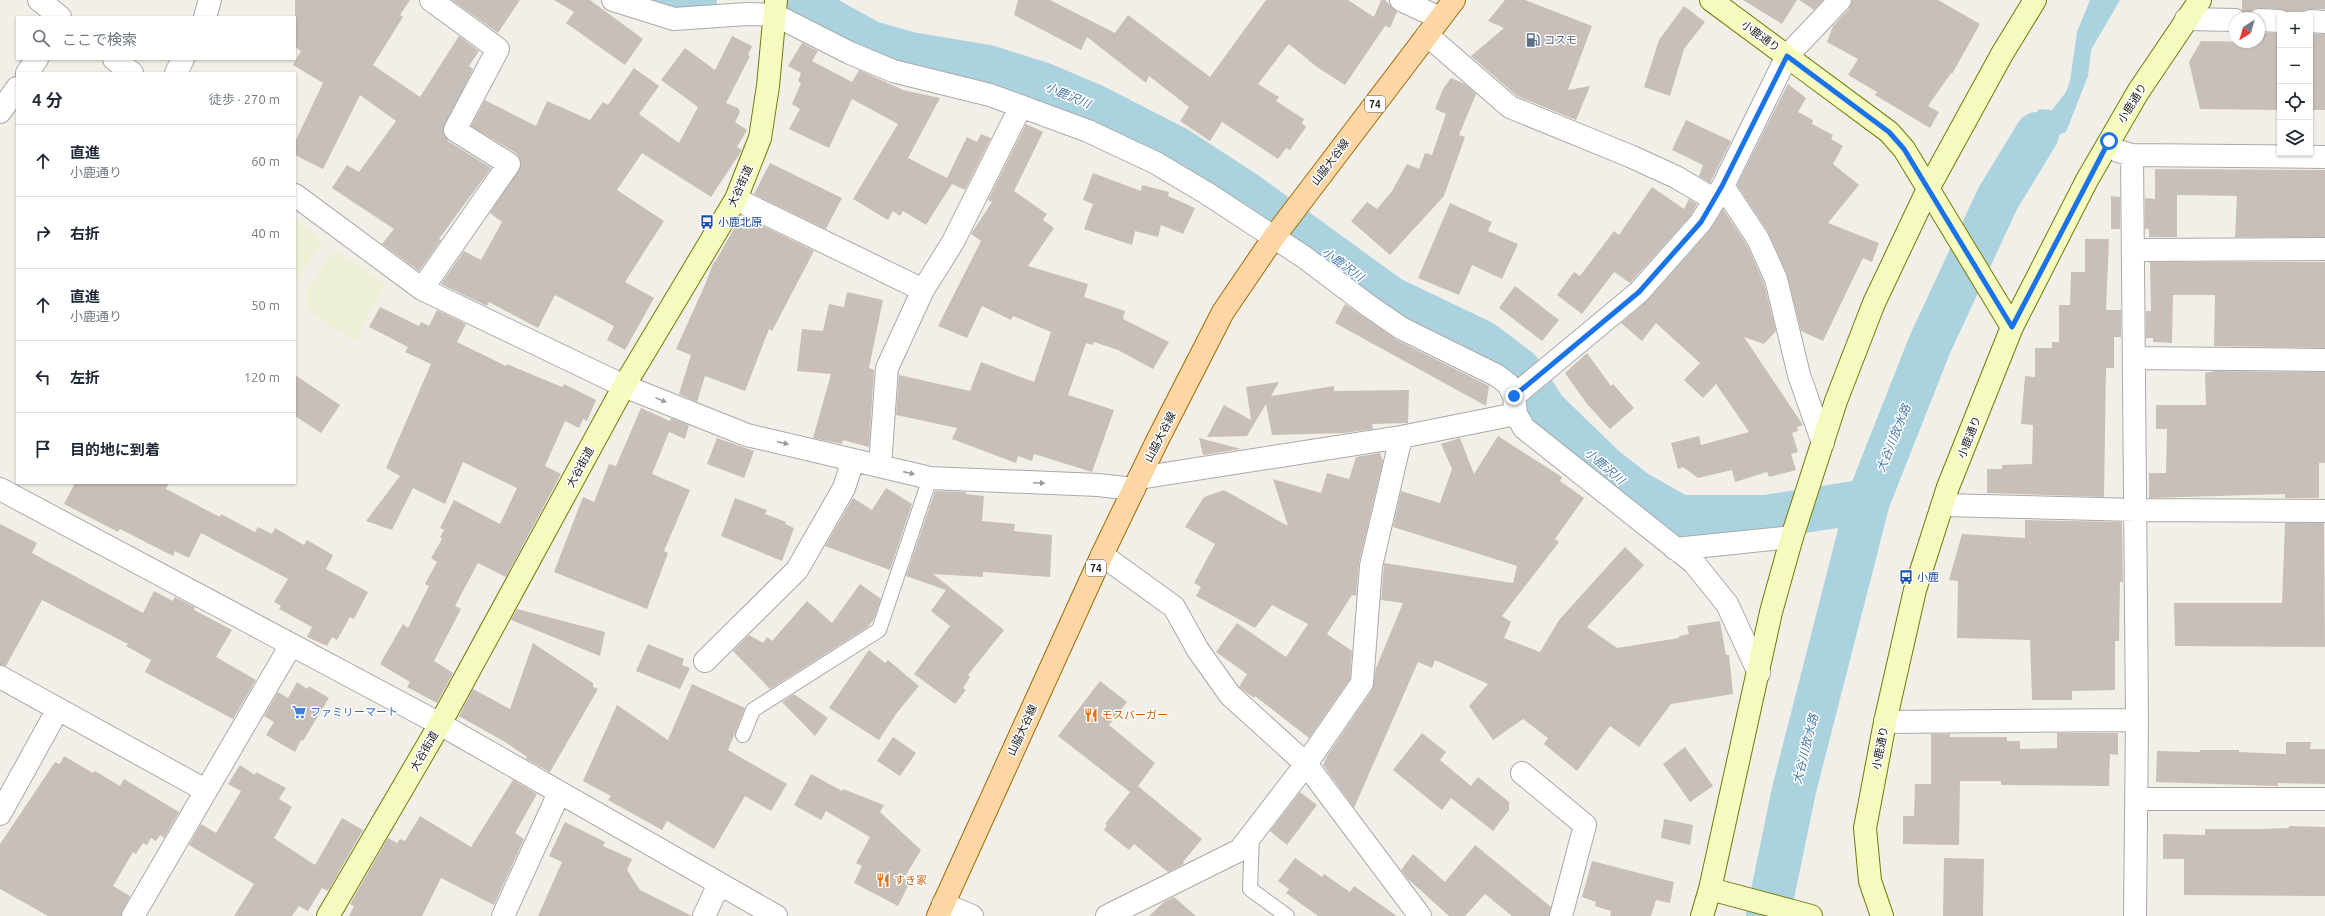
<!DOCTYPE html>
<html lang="ja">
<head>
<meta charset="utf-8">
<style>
  :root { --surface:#fff; --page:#f2f2f3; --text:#1f2937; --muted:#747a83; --line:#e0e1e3 }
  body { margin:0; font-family:Ubuntu,"Noto Sans JP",sans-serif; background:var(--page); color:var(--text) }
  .controls { position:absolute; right:12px; top:12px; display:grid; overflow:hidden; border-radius:0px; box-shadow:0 1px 3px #0004 }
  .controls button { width:36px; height:36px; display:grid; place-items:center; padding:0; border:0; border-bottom:1px solid var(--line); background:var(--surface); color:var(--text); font:20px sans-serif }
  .compass { position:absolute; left:2229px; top:12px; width:36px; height:36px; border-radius:50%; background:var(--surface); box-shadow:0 1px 3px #0004; rotate:217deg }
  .stop { position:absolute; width:12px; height:12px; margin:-9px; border:3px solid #1a73e8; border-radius:50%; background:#fff }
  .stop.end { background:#1a73e8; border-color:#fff; box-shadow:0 1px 4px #0008 }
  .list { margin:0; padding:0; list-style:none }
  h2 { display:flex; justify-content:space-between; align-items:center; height:52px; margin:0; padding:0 16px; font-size:17px }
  h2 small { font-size:13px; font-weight:400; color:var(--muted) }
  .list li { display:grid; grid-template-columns:26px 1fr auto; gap:12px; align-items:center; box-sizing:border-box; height:72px; padding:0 16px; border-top:1px solid var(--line) }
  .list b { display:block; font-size:15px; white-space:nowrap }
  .list p { margin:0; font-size:13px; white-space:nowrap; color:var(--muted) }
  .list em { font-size:13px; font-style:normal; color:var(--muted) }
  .icon { flex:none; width:22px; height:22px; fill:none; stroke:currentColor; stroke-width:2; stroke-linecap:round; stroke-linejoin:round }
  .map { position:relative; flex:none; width:2325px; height:916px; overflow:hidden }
  .search { position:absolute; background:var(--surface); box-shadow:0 1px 3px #0004; left:16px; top:16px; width:280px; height:44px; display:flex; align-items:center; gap:10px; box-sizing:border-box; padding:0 14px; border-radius:0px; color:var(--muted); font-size:15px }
  .panel { position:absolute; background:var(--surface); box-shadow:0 1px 3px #0004; left:16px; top:72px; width:280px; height:412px; border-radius:0px }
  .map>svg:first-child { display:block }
  .farmland { fill:#eef0d5 }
  .water { fill:#aad3df }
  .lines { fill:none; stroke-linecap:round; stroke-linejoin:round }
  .river { stroke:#aad3df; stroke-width:44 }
  .building { fill:#c7bfb8 }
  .lane-casing { stroke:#a9a9a9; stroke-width:16 }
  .street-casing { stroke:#a9a9a9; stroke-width:24 }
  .secondary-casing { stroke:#707d05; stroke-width:24 }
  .primary-casing { stroke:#a06b00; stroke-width:24 }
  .lane { stroke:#fff; stroke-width:14 }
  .street { stroke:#fff; stroke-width:22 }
  .secondary { stroke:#f7fabf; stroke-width:22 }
  .primary { stroke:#fcd6a4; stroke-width:22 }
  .oneway { fill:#9c9c9c }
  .route { stroke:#1a73e8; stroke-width:5 }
  .labels { text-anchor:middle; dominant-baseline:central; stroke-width:3; stroke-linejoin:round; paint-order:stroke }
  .shield { fill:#fff; stroke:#646464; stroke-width:1 }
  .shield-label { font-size:10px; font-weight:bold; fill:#222 }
  .street-label { font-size:11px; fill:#222; stroke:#fff }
  .service-label { font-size:11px; fill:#4e5e75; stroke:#fff; text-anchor:start }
  .transit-label { font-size:11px; fill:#164399; stroke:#fff; text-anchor:start }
  .shop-label { font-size:11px; fill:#366cbe; stroke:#fff; text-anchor:start }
  .food-label { font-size:11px; fill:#c56008; stroke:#fff; text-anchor:start }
  .water-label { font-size:12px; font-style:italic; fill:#4a7aab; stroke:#fff }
</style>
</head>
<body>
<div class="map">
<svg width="2325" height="916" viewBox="0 0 2325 916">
  <rect width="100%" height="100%" fill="#f2efe9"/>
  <!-- farmland -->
  <path class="farmland" d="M295,218L316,235L320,244L295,284Z
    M332,253H340L384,284L355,341L307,310L306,291Z"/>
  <!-- water -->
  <path class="water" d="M2090,0H2120L2091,50L2088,76L2066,132C2036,142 2020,166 2004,191L2018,139L2039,109L2052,110L2066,92L2070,81L2077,32Z"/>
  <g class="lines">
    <!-- river -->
    <path class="river" d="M667,0L680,4L695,0
      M793,0L871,43L910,54L988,67L1042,84L1094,106L1176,148L1248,195L1390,298L1482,342L1519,370L1545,410L1605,468L1637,493L1680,517H1765L1868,501
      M1768,916L1794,790L1868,501L1930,344L1998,198L2037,134"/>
  </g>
  <!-- building -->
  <path class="building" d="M295,0H410L400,15L403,17L373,65L420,97L459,36L479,51L469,66L473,69L443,131L448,141L491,168L439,239L441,240L419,271L382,244L394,229L332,188L347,165L359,172L396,121L360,95L323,169L295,155V142L323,83L293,65L301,51L295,47Z
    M452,0H520L498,33Z
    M554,0H590L643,39L625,65L566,23L574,12Z
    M1018,0H1050L1115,33L1128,15L1210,77L1266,0H1348L1374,17L1381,0H1385L1397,12L1390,28L1385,26L1345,85L1317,67L1289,44L1287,46L1258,84L1279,97L1276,101L1304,119L1302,123L1306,127L1290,150L1286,148L1278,159L1222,122L1210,141L1180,121L1189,107L1149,76L1146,83L1087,37L1081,50L1014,15Z
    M1505,0H1525L1592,26L1568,90L1590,86L1576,120L1517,96L1471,56L1504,28L1488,21Z
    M1743,0H1797L1782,24Z
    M1799,0H1823L1814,10Z
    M1852,0H1938L1980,24L1952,74L1951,73L1928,106L1939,112L1930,128L1875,95L1877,92L1848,75L1858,59L1827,42L1833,26L1849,9Z
    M2242,0H2325V9H2310L2304,10L2299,15H2291L2281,9L2259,8L2253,9L2247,18L2242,10Z
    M1684,6L1705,22L1684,49L1670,96L1644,87L1659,40Z
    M2259,33H2280V110L2200,109L2189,62L2201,41L2259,42Z
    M2310,34H2325V110H2310Z
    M732,36L752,46L748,55L750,56L726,103L738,108L740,112L735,122L747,130L737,147L742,150L711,197L642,153L617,190L664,221L625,282L654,298L625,350L607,340L614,326L555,295L538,328L489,302L487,306L441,284L464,251L481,260L502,222L490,213L521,165L520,159L516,153L471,126L485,100L536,126L547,101L590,120L603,102L608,105L634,68L659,86L639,114L679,143L698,107L661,80L685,48L715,70Z
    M802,43L818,51L812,61L852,82L859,70L903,90L940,98L908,158L947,178L967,137L977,142L981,134L991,138L965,190L952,184L926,225L903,211L900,216L893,211L888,220L853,199L898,124L852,99L829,148L789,129L800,109L792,104L801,83L798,81L801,73L788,66Z
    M1451,78L1465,84L1476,94L1459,135L1465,137L1444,196L1390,255L1351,221L1367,202L1377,209L1392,191L1407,164L1419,169L1425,153L1432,155L1446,114L1435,109L1443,89Z
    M1788,84L1806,98L1798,112L1813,120L1812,124L1833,135L1831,139L1843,146L1833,164L1859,185L1828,223L1879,243L1872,262L1863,258L1823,341L1801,331L1787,274L1768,232L1737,185Z
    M1686,120L1731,141L1710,183L1699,176L1703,165L1672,150Z
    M1026,124L1043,132L1014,191L1047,214L1043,220L1054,228L1028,266L1088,284L1084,297L1125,311L1123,319L1169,342L1153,369L1118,350L1094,342L1092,345L1086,343L1068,395L1114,410L1092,472L1034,454L1032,461L1018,456L1016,463L952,439L957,428L896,415L899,375L970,391L981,362L1034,382L1051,332L1013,316L1011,320L982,306L967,338L938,326L981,241L971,234L992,202L988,200Z
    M770,163L842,198L826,229L754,194Z
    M2155,169L2325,170V237H2235L2237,196L2177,195V237H2149V229H2145V198L2155,199Z
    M1093,173L1141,191L1142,185L1169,192L1168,196L1195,208L1183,234L1161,225L1158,237L1135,231L1132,245L1084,229L1093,204L1083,200Z
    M1652,187L1684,209L1689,199L1697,204L1691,215L1630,283L1614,272L1582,314L1557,295L1574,272L1580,276L1614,231L1619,235Z
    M2111,196L2120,197V229H2111Z
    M1450,203L1492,222L1488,231L1518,244L1502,279L1472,265L1459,295L1418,278Z
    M1723,209L1747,245L1764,283L1776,331L1764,344L1744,337L1803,425L1797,427L1798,431L1792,433L1798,452L1791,454L1796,470L1769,477L1767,472L1735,482L1732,470L1698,478L1683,467L1678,469L1671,443L1699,436L1701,445L1749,432L1716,384L1703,398L1684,380L1700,363L1656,323L1642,341L1621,323L1648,300L1710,230Z
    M745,217L814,251L772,331L769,329L745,391L705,376L697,402L679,394L691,355L676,349L704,287L714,261L715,262L740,218L743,220Z
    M2085,239H2109L2106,310H2121V337H2114V368H2106L2104,497L1987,493V469H2002V465L2032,464L2033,425L2021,424L2025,376L2035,377V348H2052V342H2059V305H2070L2071,272H2085Z
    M2150,262H2325V348L2214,346L2215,295H2173L2172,343L2153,342V338H2146V311H2151Z
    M1515,286L1559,320L1542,341L1499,308Z
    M847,292L883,300L869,368L874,370L869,447L843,440L842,444L813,438L831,374L797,371L802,329L823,331L829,304L844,307Z
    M1345,304L1395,339L1489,386L1486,406L1335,323Z
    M380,307L419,326L421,322L429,326L437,310L466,324L457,342L506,366L507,364L562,387L564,384L596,400L587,421L583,419L579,428L565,421L545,466L561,474L506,577L478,563L455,606L461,609L434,661L453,673L437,703L407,687L410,682L380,664L403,624L408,628L429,586L425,584L437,562L431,558L442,539L440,537L444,530L440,528L454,500L500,524L517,488L463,462L445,504L413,488L392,530L366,521L400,476L386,468L431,364L405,352L408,347L369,327Z
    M1587,353L1611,386L1613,384L1634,408L1610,429L1587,404L1565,373Z
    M2214,371L2325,372V463H2319V498H2285V494L2149,498V473H2166L2167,429H2156V405H2206L2205,373Z
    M295,375L340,405L321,433L295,416Z
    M1279,382L1271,396L1334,386V391L1409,390L1408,423L1372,424L1373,429L1344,433L1272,435L1266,404L1247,436L1207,437L1224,405L1251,420L1246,387Z
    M641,408L670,421L671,418L689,425L685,439L669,432L652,474L690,490L664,551L668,553L647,609L554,572L583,497L594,502L609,464L616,466Z
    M1498,436L1562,477L1560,481L1584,498L1555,539L1559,542L1502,616L1511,622L1504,638L1540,652L1559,620L1625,547L1644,565L1587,627L1617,648L1679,638V636L1689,634L1687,626L1720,621L1726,655H1729L1733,694L1671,704L1639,747L1610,726L1577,771L1544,744L1548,738L1523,719L1493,740L1469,706L1488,684L1435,660L1432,668L1418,662L1354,808L1323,765L1327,756L1372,690L1376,668L1403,603L1381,600L1384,563L1513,583L1517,566L1393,527L1401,491L1440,503L1452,469L1441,444L1460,438L1474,474Z
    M717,438L754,451L744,478L707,464Z
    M1199,438L1241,449L1203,455Z
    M1380,453L1383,461L1359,563L1356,596L1352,595L1327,634L1352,651L1350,679L1309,738L1255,696L1254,698L1239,687L1247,674L1216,652L1237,623L1286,657L1308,624L1272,605L1255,628L1196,596L1201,587L1194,583L1215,544L1185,527L1204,497L1224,490L1288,526L1273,479L1321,493L1327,473L1349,479L1356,457Z
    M75,483H169L166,489L220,517L221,514L255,532L258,527L272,534L275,528L304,545L307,540L333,555L326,569L368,592L354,619L350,617L337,640L332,637L327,646L307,637L312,627L279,609L281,606L274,602L288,579L201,533L189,558L175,551L173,556L120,529L118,532L64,504Z
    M886,488L912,504L890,570L825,546L853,498L872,510Z
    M935,491L966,492V494L984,496L982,521L1015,524L1014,531L1052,535L1050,577L983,572V577L933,574L1004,630L968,675L970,677L963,688L966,690L955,704L914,674L950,626L931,611L946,590L906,576Z
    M735,498L767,510L765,514L786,522L785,524L794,528L782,561L721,536Z
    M2025,520L2122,522L2123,582H2120L2119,641H2115V690L2072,691V700H2032L2030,640L1957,638L1958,581L1949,580L1962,534L2025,538Z
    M2285,523H2324L2325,647L2175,646L2174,603H2282Z
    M0,524L37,543L32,553L143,613L154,591L173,601L175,597L195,607L194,610L232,630L216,657L256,680L233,719L145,672L151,660L126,646L128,644L42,600L6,666L0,665Z
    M860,584L881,599L874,619L868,627L770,689L733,651L749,635L763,643L767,637L772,641L807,601L832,623Z
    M517,609L605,632L600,656L511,620Z
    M533,643L593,683V687L598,689L550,772L526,759L527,757L505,742L459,716L473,689L510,709Z
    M648,644L684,659L682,665L690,668L680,689L636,671Z
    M869,650L885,663L888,660L919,686L896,714L879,740L829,708Z
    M1100,681L1127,702L1109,725L1155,763L1138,786L1202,839L1183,862L1184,864L1168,872L1134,844L1129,850L1104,830L1107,825L1105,824L1130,792L1058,736Z
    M297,682L307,689L309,686L329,698L303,741L301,740L295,752L266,735L274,722L264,716L278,692L288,698Z
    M692,684L745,708L728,750L787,784L771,811L745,796L714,849L667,821L662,830L608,800L611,796L583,781L617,705L668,740Z
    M794,694L828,718L815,736L782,702Z
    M1422,733L1446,752L1440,760L1471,786L1478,777L1509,802V810L1493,831L1451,798L1442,810L1393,770Z
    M2057,733H2118V755L2110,754L2109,786L2001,785V781H1960L1959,845L1903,844V816H1914L1915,784H1931V734H1950V737H2007V741H2020V749L2057,748Z
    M893,737L916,753L900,776L877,761Z
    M2286,742H2311L2310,749H2325V784L2278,783V786L2156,782L2157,751L2200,752V750H2239V752L2286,754Z
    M1685,747L1713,786L1690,802L1663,764Z
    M64,756L93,773L95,771L120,786L124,779L179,812L164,838L160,835L156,841L151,838L147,845L143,843L136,854L133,852L113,886L130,896L121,916H48L0,889V844L55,762L60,764Z
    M240,765L255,775L256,772L286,788L279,799L292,807L274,838L315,865L342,818L363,830L328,891L322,888L308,911L299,906L292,916H234L254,884L189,845L201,824L216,833L241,791L228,784Z
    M811,774L842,791L843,789L884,805L880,812L921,850L906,875L912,878L898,906L854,883L862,866L856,863L870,837L826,811L821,820L794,805Z
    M513,780L537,794L515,833L524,839L494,905L441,878L422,916H349L354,906L350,904L388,838L397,843L400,839L405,841L420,816L471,847Z
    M1300,792L1317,805L1287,845L1270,831Z
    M1664,819L1693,825L1690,845L1661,838Z
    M565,822L605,842L603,846L632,859L627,870L640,890L692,916H538L562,862L549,856Z
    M2289,826L2325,827V896L2184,895V859H2163V834L2205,835V829H2262L2289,828Z
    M1475,845L1551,907L1549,916H1512L1485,894L1465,916H1449L1408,879L1401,870L1413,854L1445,882Z
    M1295,858L1322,877L1324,874L1350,892L1354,886L1397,916H1318L1286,893L1289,889L1278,881Z
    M1944,858L1984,859L1983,916H1943Z
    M1592,861L1674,882L1670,903L1656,900L1651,916H1610L1611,911L1595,906L1596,902L1582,897Z
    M1174,897L1196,916H1149L1164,902Z"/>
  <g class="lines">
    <defs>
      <path id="lane" d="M743,735L753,710L879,630L930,478
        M1252,835L1250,889L1287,916"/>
      <path id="street" d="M39,0L60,17
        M613,0L674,19L747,14L775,15L850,53L893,71L990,95L1088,131L1156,163L1208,194L1304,257L1369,306L1401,328L1496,375L1508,384L1514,396L1516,414L1524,428L1694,563L1727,604L1759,673
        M1401,0L1440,18
        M205,17L210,0
        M2186,19L2235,20
        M2259,20L2280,21
        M2310,21L2325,22
        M1427,35L1510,107L1630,156L1676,177L1715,200
        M114,59L132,73
        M27,73L37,59
        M176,73L183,59
        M0,112L17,88
        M2118,151L2132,155L2325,157
        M2132,155L2137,720L2135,916
        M1723,186L1758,239L1776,279L1799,375L1823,443
        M295,195L422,289L624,386L747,435L930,478L1098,485L1134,489
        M736,199L923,290
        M2133,250L2325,249
        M422,289L509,164L455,130L498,49L431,0
        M2134,358L2325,360
        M1514,396L1639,292L1701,222L1723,186L1787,56L1840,0
        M880,466L887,368L923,290L953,242L1021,106
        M1139,478L1401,437L1516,414
        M0,489L440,724L776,916
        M1943,505L2135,510L2325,511
        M1675,549L1792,537
        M1102,555L1174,607L1198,650L1230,695L1306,764L1420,916
        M705,661L797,570L844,488L853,460
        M0,677L205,790
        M1885,722L2137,720
        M1522,773L1585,825L1561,916
        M2136,799H2325
        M0,814L58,709
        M943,904L972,916
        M133,916L291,645
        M503,916L559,793
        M704,916L719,884
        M1107,916L1240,850L1306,764L1362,683L1371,566L1401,437"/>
      <path id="secondary" d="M1711,0L1889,132L1904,149L2012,327
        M1710,889L1811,916
        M328,916L440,724L624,386L736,199L760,138L768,86L776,0
        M1702,916L1710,889L1771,612L1792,537L1836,401L1874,303L1928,189L2002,54L2035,0
        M1882,916L1870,881L1865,828L1885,722L1915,590L1948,487L2012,327L2087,180L2138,92L2200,0"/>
      <path id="primary" d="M938,916L1102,555L1157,441L1223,312L1274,237L1454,0"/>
    </defs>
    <!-- lane casing -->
    <use href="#lane" class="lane-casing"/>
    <!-- street casing -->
    <use href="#street" class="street-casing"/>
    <!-- secondary casing -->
    <use href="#secondary" class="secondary-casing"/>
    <!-- primary casing -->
    <use href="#primary" class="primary-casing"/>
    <!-- lane -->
    <use href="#lane" class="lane"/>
    <!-- street -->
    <use href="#street" class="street"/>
    <!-- secondary -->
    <use href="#secondary" class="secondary"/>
    <!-- primary -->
    <use href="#primary" class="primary"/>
  </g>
  <!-- one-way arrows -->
  <defs><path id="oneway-solid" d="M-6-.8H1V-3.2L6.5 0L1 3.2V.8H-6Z"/></defs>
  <g class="oneway">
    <use href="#oneway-solid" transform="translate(661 400) rotate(22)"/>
    <use href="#oneway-solid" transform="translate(783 443) rotate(13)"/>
    <use href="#oneway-solid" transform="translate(909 473) rotate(13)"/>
    <use href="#oneway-solid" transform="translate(1039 483) rotate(3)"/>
  </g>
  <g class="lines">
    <!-- route -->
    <path class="route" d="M1514,396L1639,292L1701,222L1722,186L1787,56L1889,132L1904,149L2012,327L2109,141"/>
  </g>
  <!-- icons -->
  <defs>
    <symbol id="fuel-bare" viewBox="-9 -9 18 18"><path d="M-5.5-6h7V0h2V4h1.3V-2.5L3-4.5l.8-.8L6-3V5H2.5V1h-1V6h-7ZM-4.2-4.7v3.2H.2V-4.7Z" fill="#5c6f8a" stroke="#fff" stroke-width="2.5" paint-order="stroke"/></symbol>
    <symbol id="bus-bare" viewBox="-9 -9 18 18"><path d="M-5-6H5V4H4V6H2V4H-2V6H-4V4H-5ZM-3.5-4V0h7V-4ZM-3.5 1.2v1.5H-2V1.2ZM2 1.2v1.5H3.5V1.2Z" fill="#1a4fb4" stroke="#fff" stroke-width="2.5" paint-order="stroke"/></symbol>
    <symbol id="supermarket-bare" viewBox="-9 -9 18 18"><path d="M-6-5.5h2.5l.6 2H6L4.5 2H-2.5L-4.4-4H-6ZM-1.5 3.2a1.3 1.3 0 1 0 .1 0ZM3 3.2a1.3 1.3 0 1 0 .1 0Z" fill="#3f7fe0" stroke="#fff" stroke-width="2.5" paint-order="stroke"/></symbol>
    <symbol id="restaurant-bare" viewBox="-9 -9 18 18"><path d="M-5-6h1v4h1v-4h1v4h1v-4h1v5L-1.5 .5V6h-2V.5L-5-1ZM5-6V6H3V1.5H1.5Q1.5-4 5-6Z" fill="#e8710a" stroke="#fff" stroke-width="2.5" paint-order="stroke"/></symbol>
  </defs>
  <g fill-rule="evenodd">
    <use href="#fuel-bare" x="1523" y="30" width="20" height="20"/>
    <use href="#bus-bare" x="697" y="212" width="20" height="20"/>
    <use href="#bus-bare" x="1896" y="567" width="20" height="20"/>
    <use href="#supermarket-bare" x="289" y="702" width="20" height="20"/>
    <use href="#restaurant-bare" x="1081" y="705" width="20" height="20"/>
    <use href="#restaurant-bare" x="873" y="870" width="20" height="20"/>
  </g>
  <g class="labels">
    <!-- shield labels -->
    <g class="shield">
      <rect x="1365" y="96" width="20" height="16" rx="3"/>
      <rect x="1086" y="560" width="20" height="16" rx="3"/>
    </g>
    <g class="shield-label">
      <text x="1375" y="104">74</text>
      <text x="1096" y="568">74</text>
    </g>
    <!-- street labels -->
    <g class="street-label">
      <text transform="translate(1761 36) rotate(36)">小鹿通り</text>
      <text transform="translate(2132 103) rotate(-58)">小鹿通り</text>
      <text transform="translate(1330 162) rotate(-53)">山脇大谷線</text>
      <text transform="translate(740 186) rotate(-66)">大谷街道</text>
      <text transform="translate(1160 437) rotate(-63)">山脇大谷線</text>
      <text transform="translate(1969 437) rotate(-68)">小鹿通り</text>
      <text transform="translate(580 467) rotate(-61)">大谷街道</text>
      <text transform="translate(1022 730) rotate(-65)">山脇大谷線</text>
      <text transform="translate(1880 748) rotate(-79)">小鹿通り</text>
      <text transform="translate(424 751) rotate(-60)">大谷街道</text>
    </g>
    <!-- service labels -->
    <g class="service-label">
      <text x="1544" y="40">コスモ</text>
    </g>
    <!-- transit labels -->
    <g class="transit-label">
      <text x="718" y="222">小鹿北原</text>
      <text x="1917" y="577">小鹿</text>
    </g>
    <!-- shop labels -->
    <g class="shop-label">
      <text x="310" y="712">ファミリーマート</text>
    </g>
    <!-- food labels -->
    <g class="food-label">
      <text x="1102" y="715">モスバーガー</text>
      <text x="894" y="880">すき家</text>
    </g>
    <!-- water labels -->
    <g class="water-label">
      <text transform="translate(1068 95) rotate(23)">小鹿沢川</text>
      <text transform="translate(1343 264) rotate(36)">小鹿沢川</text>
      <text transform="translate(1893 438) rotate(-68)">大谷川放水路</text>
      <text transform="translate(1605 466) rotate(41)">小鹿沢川</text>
      <text transform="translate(1805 749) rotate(-76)">大谷川放水路</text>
    </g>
  </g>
</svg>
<div class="controls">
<button>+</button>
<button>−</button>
<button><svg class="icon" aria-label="locate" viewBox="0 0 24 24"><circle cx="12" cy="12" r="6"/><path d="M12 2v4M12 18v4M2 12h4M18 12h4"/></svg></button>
<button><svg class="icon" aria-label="layers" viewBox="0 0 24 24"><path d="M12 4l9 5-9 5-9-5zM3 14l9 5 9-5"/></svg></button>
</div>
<svg class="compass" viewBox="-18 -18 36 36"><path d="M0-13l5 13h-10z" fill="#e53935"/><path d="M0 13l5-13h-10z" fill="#747a83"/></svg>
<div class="stop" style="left:2109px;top:141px"></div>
<div class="stop end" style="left:1514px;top:396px"></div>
<div class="search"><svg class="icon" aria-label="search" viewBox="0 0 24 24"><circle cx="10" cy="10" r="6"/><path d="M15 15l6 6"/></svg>ここで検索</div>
<section class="panel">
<h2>4 分<small>徒歩 · 270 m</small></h2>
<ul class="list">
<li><svg class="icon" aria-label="ahead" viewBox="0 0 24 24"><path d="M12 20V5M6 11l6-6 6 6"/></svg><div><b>直進</b><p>小鹿通り</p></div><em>60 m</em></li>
<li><svg class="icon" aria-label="right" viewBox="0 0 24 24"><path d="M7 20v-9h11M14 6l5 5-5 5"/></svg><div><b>右折</b></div><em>40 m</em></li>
<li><svg class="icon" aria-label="ahead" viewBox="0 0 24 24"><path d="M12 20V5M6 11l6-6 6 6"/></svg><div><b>直進</b><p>小鹿通り</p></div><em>50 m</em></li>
<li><svg class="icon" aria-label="left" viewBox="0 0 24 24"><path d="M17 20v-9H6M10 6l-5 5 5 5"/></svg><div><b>左折</b></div><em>120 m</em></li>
<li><svg class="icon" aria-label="arrive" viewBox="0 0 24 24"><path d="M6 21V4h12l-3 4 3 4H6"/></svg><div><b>目的地に到着</b></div></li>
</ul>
</section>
</div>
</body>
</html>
